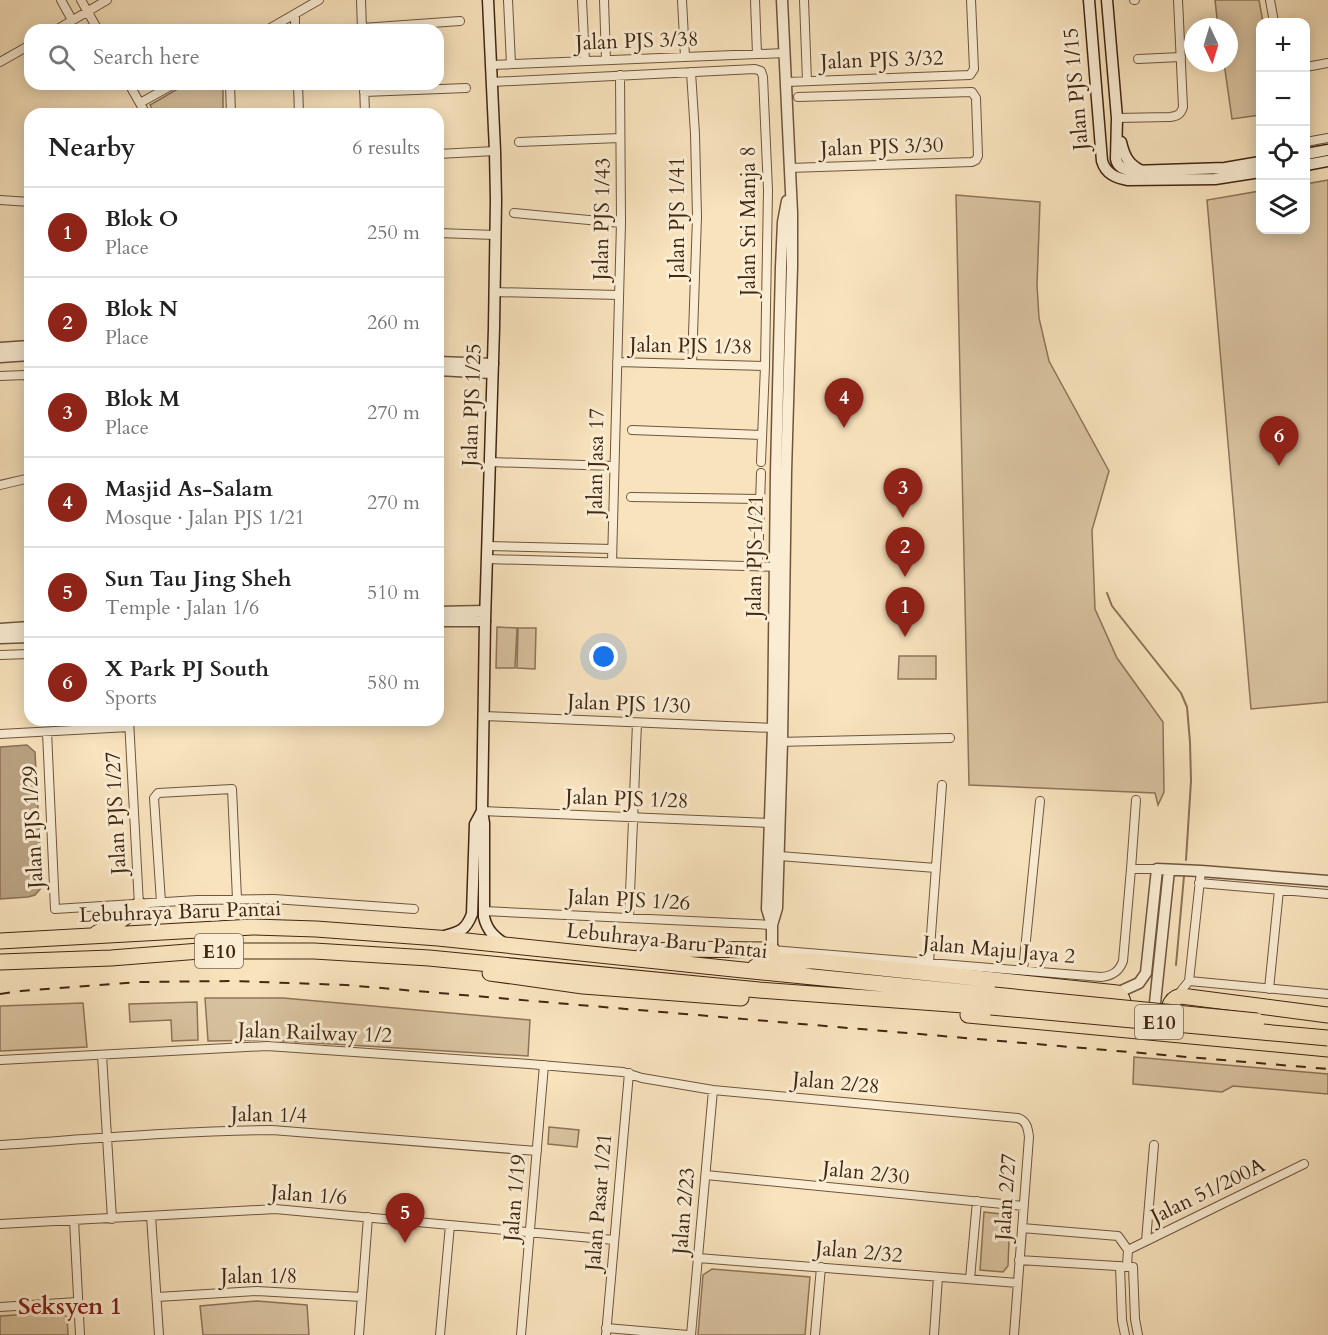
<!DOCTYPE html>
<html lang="en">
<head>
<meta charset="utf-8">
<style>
  :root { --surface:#fff; --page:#f6f6f6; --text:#222; --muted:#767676; --line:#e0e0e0; --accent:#8f2418 }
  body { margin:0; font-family:Cardo,serif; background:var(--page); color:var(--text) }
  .controls { position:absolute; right:18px; top:18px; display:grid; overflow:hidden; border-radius:12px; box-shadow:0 3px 15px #0003 }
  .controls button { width:54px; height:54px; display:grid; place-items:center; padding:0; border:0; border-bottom:2px solid var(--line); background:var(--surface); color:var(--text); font:30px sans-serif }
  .compass { position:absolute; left:1184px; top:18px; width:54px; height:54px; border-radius:50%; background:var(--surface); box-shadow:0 3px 15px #0003; rotate:176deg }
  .you { position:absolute; left:604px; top:657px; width:21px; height:21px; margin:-15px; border:4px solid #fff; border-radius:50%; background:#1a73e8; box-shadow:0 0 0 9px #1a73e833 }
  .badge { display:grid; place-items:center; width:39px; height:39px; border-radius:50%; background:var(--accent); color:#fff; font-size:20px; font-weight:700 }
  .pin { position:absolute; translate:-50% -50px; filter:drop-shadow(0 2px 3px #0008) }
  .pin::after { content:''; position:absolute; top:32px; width:21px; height:18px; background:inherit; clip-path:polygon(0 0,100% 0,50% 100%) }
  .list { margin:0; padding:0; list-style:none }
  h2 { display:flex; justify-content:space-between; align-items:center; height:78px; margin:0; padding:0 24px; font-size:26px }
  h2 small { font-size:20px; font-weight:400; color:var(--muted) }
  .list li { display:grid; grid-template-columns:39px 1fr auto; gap:18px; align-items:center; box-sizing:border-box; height:90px; padding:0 24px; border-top:2px solid var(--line) }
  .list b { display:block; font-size:22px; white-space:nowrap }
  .list p { margin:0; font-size:20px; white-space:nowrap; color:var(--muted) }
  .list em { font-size:20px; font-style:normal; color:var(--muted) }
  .icon { flex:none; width:33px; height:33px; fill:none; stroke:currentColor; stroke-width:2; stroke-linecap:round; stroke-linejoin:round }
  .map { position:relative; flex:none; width:1328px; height:1335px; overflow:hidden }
  .search { position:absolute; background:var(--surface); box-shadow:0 3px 15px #0003; left:24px; top:24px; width:420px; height:66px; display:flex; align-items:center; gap:15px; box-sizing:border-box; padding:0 21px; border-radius:18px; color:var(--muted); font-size:22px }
  .panel { position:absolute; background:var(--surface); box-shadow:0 3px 15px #0003; left:24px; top:108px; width:420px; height:618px; border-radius:18px }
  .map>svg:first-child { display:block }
  .green { fill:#d9c3a0; stroke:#8d7459; stroke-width:1.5 }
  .water { fill:#baa383; stroke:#8a7156; stroke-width:1.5 }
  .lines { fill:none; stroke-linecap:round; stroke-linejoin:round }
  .stream { stroke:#8a7156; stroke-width:2 }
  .minor-casing { stroke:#6f553d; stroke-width:10 }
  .tertiary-casing { stroke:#6f553d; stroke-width:13 }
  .secondary-casing { stroke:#412612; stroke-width:13 }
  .motorway-casing { stroke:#412612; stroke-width:17 }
  .minor { stroke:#faedd4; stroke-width:8 }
  .tertiary { stroke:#faedd4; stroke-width:10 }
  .secondary { stroke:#faedd4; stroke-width:10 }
  .motorway { stroke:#f8e3bd; stroke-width:15 }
  .rail { stroke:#412612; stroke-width:2; stroke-dasharray:10 10; stroke-linecap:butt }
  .motorway-bridge-casing { stroke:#412612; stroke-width:17; stroke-linecap:butt }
  .motorway-bridge { stroke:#f8e3bd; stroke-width:15 }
  .labels { text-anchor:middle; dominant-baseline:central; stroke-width:6; stroke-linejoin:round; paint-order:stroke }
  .shield { fill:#faedd4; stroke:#78624c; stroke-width:1.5 }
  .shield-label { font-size:20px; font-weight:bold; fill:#412612 }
  .street-label { font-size:21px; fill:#412612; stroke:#faedd4 }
  .quarter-label { font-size:24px; font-weight:bold; fill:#7a1f14; stroke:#faedd4 }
</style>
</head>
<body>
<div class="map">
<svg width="1328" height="1335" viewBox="0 0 1328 1335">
  <rect width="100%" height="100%" fill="#f8e3bd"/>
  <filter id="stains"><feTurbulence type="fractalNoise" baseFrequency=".00333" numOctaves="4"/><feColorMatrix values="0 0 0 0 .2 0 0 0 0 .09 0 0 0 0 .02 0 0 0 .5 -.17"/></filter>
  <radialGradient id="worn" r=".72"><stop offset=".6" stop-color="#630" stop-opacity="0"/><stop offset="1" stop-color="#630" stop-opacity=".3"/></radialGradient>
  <!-- green -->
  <path class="green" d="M1215,0H1259L1263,22H1260V115L1232,119L1224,63H1229V27H1218Z
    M186,84H223V114H155L150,105Z
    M1328,180V702L1251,709L1207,200L1260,191V230H1306V184Z
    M956,195L1040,202L1037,285L1039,318L1049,361L1109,471L1092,530L1095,609L1117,658L1163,722L1164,792L1158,805L1155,793L969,785Z
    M497,627L517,628L515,668H496Z
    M518,628H536L535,669L517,668Z
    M899,656H936V679H898Z
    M205,998H283L530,1020L528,1056L268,1040L208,1041Z
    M197,1002L198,1040L172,1041L171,1020L130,1022L129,1004Z
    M83,1003L87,1047L0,1051V1006Z
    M1134,1057L1328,1074V1094L1233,1086L1222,1092L1133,1084Z
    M549,1127L579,1130L577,1147L548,1144Z
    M984,1212L1010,1215L1008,1266L1003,1272L980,1270Z
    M712,1269L810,1277L805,1335H698L703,1275Z
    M257,1301L307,1305L309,1335H203L200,1306Z
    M61,1312L67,1317L68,1335H0V1316Z"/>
  <!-- water -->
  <path class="water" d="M27,745L35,752L42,887L35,895L28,897L0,899V747Z"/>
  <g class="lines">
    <!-- stream -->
    <path class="stream" d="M1107,593L1112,606L1181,693L1187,707L1190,742L1191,781L1186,860
      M1176,965L1184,876"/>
    <defs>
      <path id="minor" d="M61,0L72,20
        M81,0L98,30
        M361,0L362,30
        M508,0L511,64
        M582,0L585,61
        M604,0L606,60
        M682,0L685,57
        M755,0L757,54
        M804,0L807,81
        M1134,0H1135
        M1270,0L1274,22
        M295,15V30
        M362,28L460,21
        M56,30L107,0
        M267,30L319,0
        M1138,59L1181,57
        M0,62L30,45
        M491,65L785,53
        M1306,67L1328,63
        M691,72L695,134L697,217L692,364
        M492,82L755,69L761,71L763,77L768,190L765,366L761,462
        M786,82L970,75L974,69L971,0
        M129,84L146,114
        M230,84L231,114
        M298,84L299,114
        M364,84L365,114
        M364,92L466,88
        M140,103L174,84
        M1117,118L1170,117C1178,116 1181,114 1183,107L1178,0
        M519,142L620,138
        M1306,142L1328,138
        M438,154L495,151
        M789,168L972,162L976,160L978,156L976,98L972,92L798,97
        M0,200L30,202
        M514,213L621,223
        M438,233L495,235
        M494,292L619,295
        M617,362L765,366
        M0,376L25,375L29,379L30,389
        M632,430L762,435
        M490,462L614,466
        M0,485L30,478
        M631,497L760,499
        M487,546L612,549
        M487,559L780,567
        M612,562L621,223L620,75
        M758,566L761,473
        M0,655L30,654
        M483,716L773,728
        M129,720L139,905
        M47,732L55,909L197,900L274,899L414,909
        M0,734L129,727
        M777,742L950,738
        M482,811L770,823
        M779,856L936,868
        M1131,869L1136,800
        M1199,883L1328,894
        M161,902L154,798L158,793L232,789L237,899
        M484,911L772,925
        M629,918L637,723
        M772,950L1101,977C1112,976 1119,972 1123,961L1131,869H1157
        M929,962L942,785
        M1023,970L1040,801
        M1189,981L1328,994
        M1269,989L1279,890
        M1177,996L1189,981L1201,871
        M102,1055L112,1219
        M0,1060L267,1046L529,1064L623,1072L642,1078L713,1090L1018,1118C1027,1121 1028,1129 1029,1137L1014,1335
        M0,1145C90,1139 181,1131 272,1130L537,1151
        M706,1175L1023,1206
        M151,1216L159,1335
        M74,1220L80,1335
        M0,1224L275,1209L614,1240
        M1022,1228L1118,1236L1128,1250L1127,1266
        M1146,1241L1154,1145
        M1128,1250L1304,1164
        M698,1258L1018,1283
        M1019,1260L1133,1267L1135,1319L1138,1335
        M1120,1266L1122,1320L1125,1335
        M970,1279L977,1201
        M157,1297L257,1291L362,1297
        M0,1307L77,1302
        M606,1328L688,1335
        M359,1335L368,1217
        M440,1335L450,1225
        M521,1335L544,1065
        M606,1335L629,1073
        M691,1335L713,1090
        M815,1335L821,1267
        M934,1335L938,1277"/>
      <path id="tertiary" d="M0,348L30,346
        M0,357L30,355
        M438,362L493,364
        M438,370L492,373
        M438,612L485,611
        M438,621H485
        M0,629L30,627
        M0,638L30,637
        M772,925L777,908L782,742L786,472L792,267V213L782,0
        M772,950V925L767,909L773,728L776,472L781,267L783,222L787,201
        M1117,993L1139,983L1146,973L1157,869L1201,871L1328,881
        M1149,1014L1155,1003L1169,870"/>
      <path id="secondary" d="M488,0L495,151L496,200L494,328L485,621L482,811L484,823V917C487,930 494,937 505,944
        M1089,0L1102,161C1106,174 1116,178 1128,180L1215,179L1260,172
        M1107,0L1117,118L1116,159C1118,168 1124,169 1132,171L1225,168L1260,162
        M1121,142C1124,155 1128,164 1140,170
        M1306,154L1328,150
        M1306,165L1328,161
        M444,936C460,932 466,930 472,914L475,824L482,811"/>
      <path id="motorway" d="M97,933C113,925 127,918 139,905
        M0,941L253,927L316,929L438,938L743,970L994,995
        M644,953L677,949L772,950
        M0,962L111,958L200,951H314L429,958L759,990L991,1007
        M755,967L778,961H814L1117,993C1125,1000 1126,1009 1119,1017
        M490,973L583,986L741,998
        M968,1015L1328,1049
        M1171,1025C1166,1013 1168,999 1181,996L1328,1015"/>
    </defs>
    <!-- minor casing -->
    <use href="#minor" class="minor-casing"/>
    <!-- tertiary casing -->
    <use href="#tertiary" class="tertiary-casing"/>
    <!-- secondary casing -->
    <use href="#secondary" class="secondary-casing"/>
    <!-- motorway casing -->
    <use href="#motorway" class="motorway-casing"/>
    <!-- minor -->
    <use href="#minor" class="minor"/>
    <!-- tertiary -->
    <use href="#tertiary" class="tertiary"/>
    <!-- secondary -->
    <use href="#secondary" class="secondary"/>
    <!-- motorway -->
    <use href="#motorway" class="motorway"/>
    <!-- rail -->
    <path class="rail" d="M0,994L21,991L139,982L233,981L346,985L1328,1069"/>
    <defs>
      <path id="motorway-bridge" d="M994,995L1257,1021
        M991,1007L1328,1038"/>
    </defs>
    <!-- motorway-bridge casing -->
    <use href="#motorway-bridge" class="motorway-bridge-casing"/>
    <!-- motorway-bridge -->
    <use href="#motorway-bridge" class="motorway-bridge"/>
  </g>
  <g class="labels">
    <!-- shield labels -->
    <g class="shield">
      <rect x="195" y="934" width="48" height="34" rx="4.5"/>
      <rect x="1135" y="1005" width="48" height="34" rx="4.5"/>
    </g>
    <g class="shield-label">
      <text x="219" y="951">E10</text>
      <text x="1159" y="1022">E10</text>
    </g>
    <!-- street labels -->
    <g class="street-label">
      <text transform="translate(637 41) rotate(-2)">Jalan PJS 3/38</text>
      <text transform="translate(882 60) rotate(-2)">Jalan PJS 3/32</text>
      <text transform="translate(1076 89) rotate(-95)">Jalan PJS 1/15</text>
      <text transform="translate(882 147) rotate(-2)">Jalan PJS 3/30</text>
      <text transform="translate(677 218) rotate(-90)">Jalan PJS 1/41</text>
      <text transform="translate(602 219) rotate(-89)">Jalan PJS 1/43</text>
      <text transform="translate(748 221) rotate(-90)">Jalan Sri Manja 8</text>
      <text transform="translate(691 346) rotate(1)">Jalan PJS 1/38</text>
      <text transform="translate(472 405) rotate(-88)">Jalan PJS 1/25</text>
      <text transform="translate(596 462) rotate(-89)">Jalan Jasa 17</text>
      <text transform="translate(755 556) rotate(-89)">Jalan PJS 1/21</text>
      <text transform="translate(629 704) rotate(2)">Jalan PJS 1/30</text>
      <text transform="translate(627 799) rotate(2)">Jalan PJS 1/28</text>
      <text transform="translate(116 813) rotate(-93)">Jalan PJS 1/27</text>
      <text transform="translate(33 827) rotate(-93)">Jalan PJS 1/29</text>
      <text transform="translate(629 900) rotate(3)">Jalan PJS 1/26</text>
      <text transform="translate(180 912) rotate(-2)">Lebuhraya Baru Pantai</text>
      <text transform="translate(667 941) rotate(6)">Lebuhraya Baru Pantai</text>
      <text transform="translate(999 950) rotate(5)">Jalan Maju Jaya 2</text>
      <text transform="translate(315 1033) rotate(2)">Jalan Railway 1/2</text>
      <text transform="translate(836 1083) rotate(5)">Jalan 2/28</text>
      <text transform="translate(269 1115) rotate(1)">Jalan 1/4</text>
      <text transform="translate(866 1173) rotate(6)">Jalan 2/30</text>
      <text transform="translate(1208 1191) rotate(-26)">Jalan 51/200A</text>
      <text transform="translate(309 1195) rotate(4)">Jalan 1/6</text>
      <text transform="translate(1006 1197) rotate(-86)">Jalan 2/27</text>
      <text transform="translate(515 1198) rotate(-85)">Jalan 1/19</text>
      <text transform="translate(599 1202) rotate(-85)">Jalan Pasar 1/21</text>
      <text transform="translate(684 1211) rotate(-85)">Jalan 2/23</text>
      <text transform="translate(859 1252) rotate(5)">Jalan 2/32</text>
      <text x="259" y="1276">Jalan 1/8</text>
    </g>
    <!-- quarter labels -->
    <g class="quarter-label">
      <text x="70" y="1306">Seksyen 1</text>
    </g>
  </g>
  <rect width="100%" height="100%" filter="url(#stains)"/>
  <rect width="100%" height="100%" fill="url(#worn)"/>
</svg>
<div class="controls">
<button>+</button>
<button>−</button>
<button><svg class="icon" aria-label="locate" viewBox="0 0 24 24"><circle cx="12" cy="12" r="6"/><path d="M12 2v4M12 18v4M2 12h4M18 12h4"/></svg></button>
<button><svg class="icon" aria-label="layers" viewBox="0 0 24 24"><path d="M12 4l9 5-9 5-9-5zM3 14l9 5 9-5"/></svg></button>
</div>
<svg class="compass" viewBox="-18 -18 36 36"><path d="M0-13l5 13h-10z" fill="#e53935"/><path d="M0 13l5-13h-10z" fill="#767676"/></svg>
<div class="you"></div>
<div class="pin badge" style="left:905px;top:637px">1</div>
<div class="pin badge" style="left:905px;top:577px">2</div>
<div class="pin badge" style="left:903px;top:518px">3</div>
<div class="pin badge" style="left:844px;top:428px">4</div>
<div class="pin badge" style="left:405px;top:1243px">5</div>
<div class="pin badge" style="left:1279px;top:466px">6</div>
<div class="search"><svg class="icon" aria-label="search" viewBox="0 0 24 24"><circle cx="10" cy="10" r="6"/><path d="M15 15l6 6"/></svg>Search here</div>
<section class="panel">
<h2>Nearby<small>6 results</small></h2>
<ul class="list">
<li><span class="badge">1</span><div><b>Blok O</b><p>Place</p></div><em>250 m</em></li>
<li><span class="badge">2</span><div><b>Blok N</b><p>Place</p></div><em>260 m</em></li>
<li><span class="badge">3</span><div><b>Blok M</b><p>Place</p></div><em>270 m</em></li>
<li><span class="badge">4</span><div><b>Masjid As-Salam</b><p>Mosque · Jalan PJS 1/21</p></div><em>270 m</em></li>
<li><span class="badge">5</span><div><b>Sun Tau Jing Sheh</b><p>Temple · Jalan 1/6</p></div><em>510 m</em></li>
<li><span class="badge">6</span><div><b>X Park PJ South</b><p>Sports</p></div><em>580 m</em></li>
</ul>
</section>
</div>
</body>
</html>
